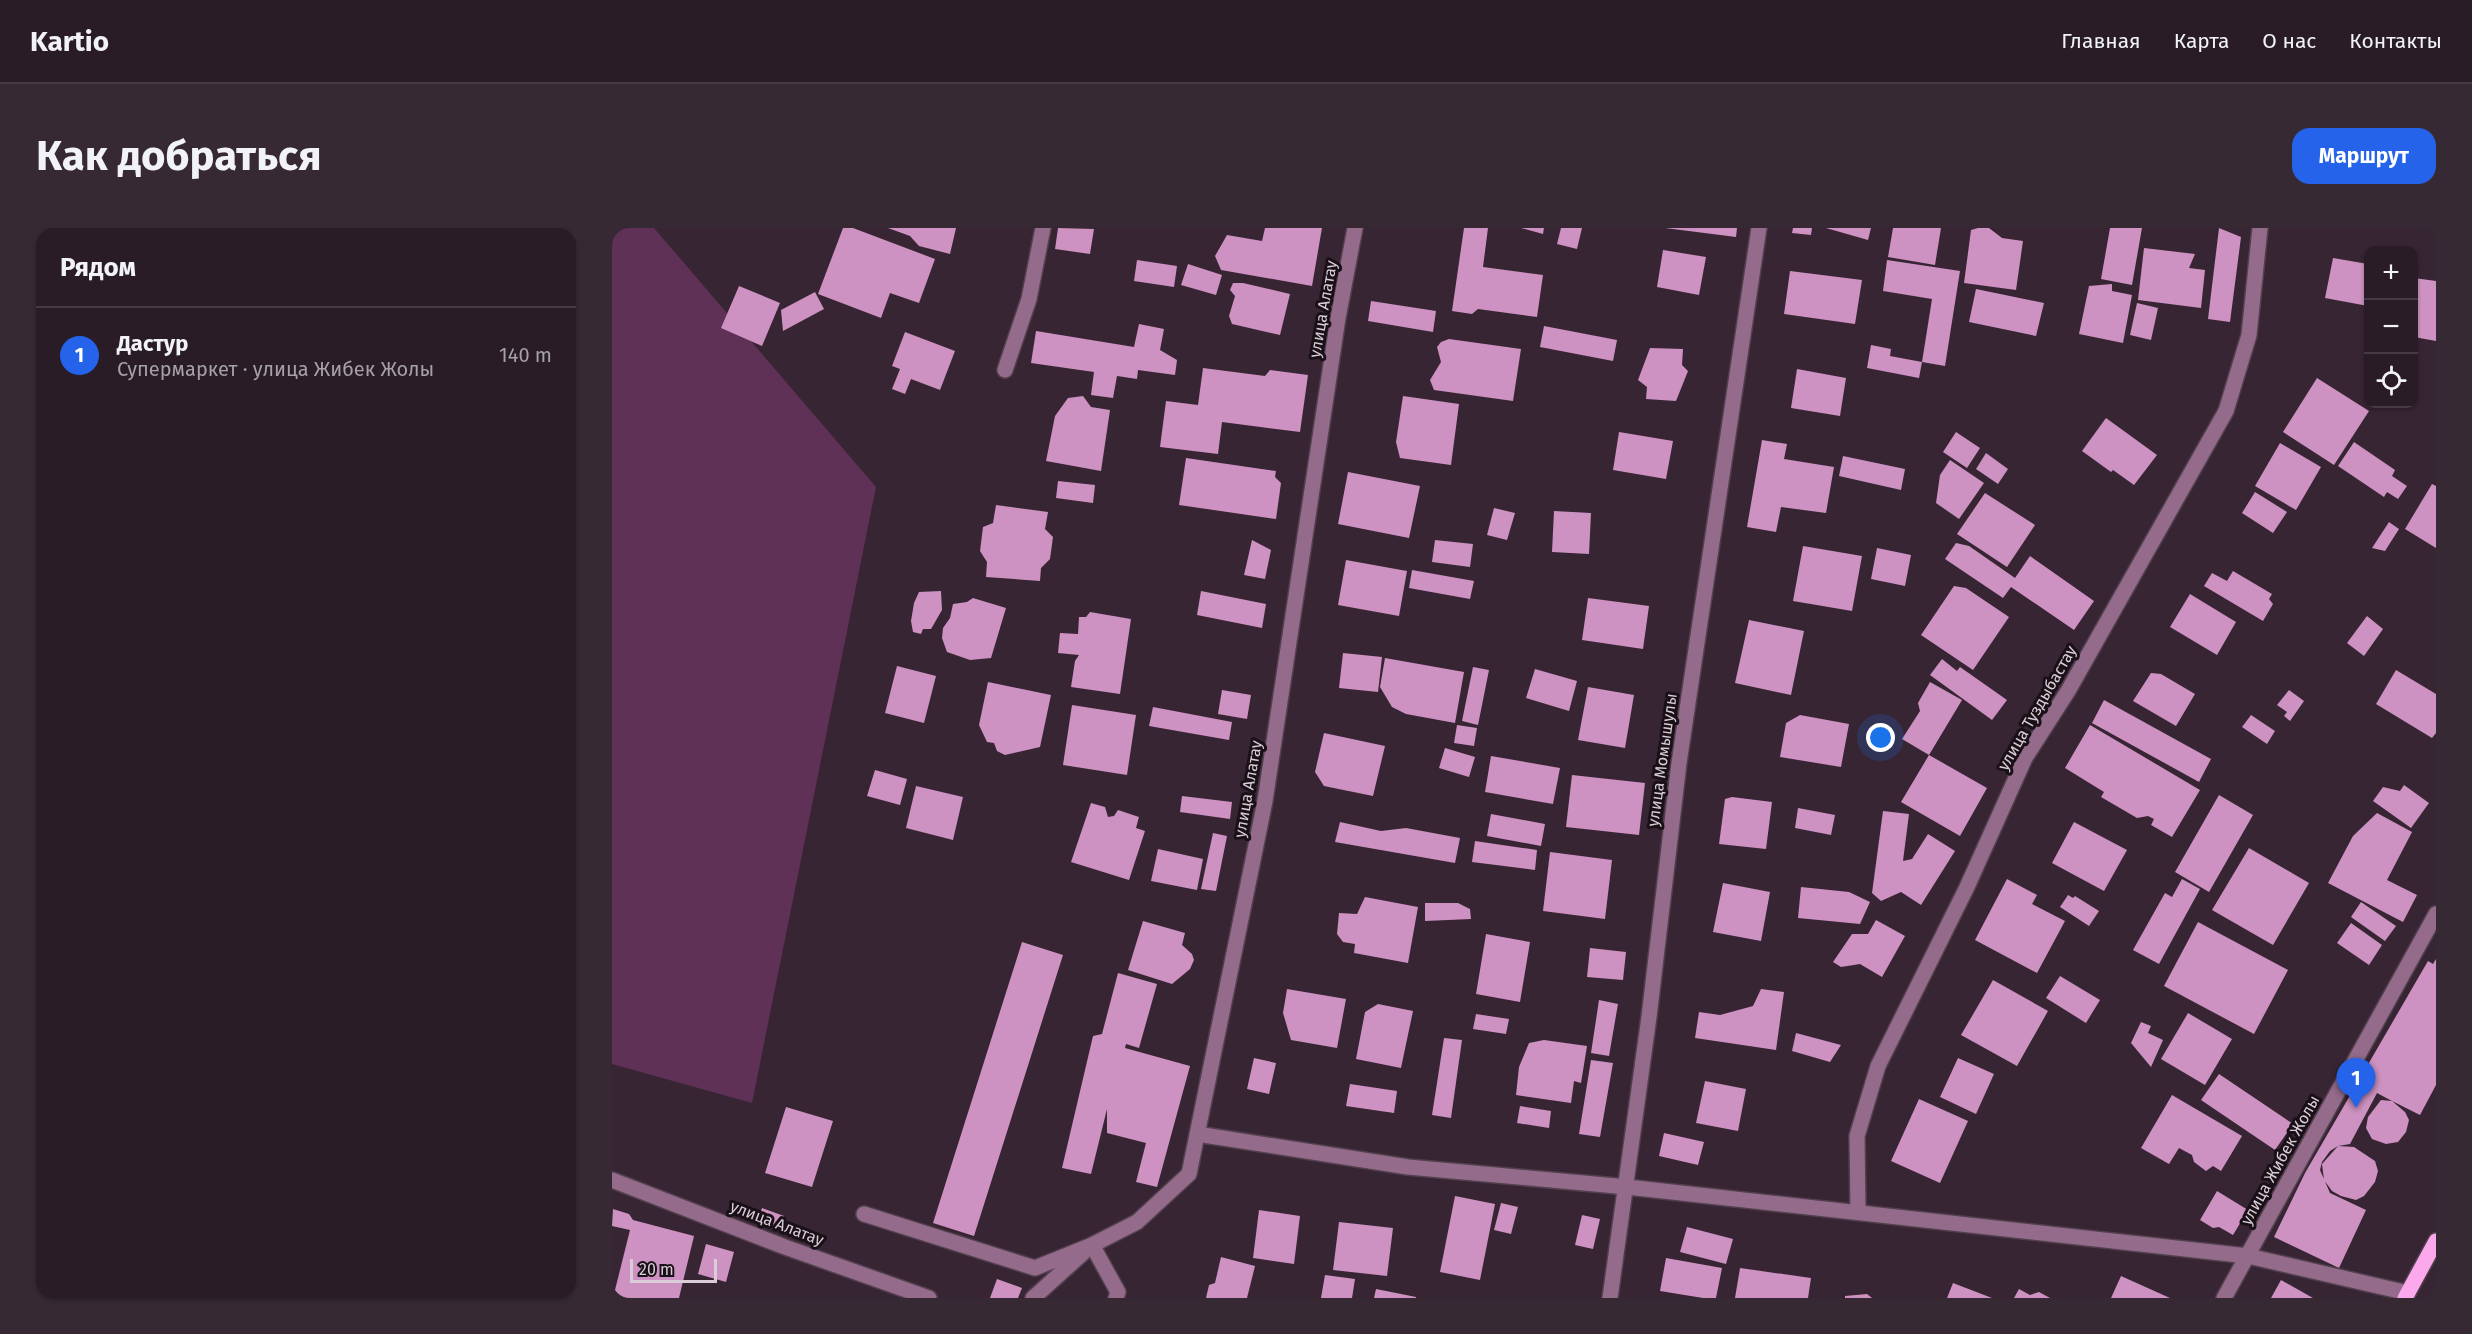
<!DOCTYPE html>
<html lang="ru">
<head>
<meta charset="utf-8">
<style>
  :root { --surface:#2a1c27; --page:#362933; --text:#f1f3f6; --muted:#a5a1a7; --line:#463a44; --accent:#2563eb }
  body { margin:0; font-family:"Fira Sans",sans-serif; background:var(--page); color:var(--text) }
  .controls { position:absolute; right:18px; top:18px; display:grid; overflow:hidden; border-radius:12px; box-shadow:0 2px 4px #0004 }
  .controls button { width:54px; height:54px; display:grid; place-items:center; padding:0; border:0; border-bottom:2px solid var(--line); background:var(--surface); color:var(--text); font:30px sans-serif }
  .scale { position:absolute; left:18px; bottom:15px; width:87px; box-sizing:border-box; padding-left:6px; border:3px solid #dacdd7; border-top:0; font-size:16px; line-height:21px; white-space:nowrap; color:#dacdd7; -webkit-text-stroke:4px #1a1118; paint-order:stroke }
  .you { position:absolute; left:1269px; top:510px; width:21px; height:21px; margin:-15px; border:4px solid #fff; border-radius:50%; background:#1a73e8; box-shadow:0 0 0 9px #1a73e833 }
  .badge { display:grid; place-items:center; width:39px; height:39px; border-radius:50%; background:var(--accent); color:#fff; font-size:20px; font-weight:700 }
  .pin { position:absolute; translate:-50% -50px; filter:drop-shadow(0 2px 3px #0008) }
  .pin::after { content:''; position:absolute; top:32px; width:21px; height:18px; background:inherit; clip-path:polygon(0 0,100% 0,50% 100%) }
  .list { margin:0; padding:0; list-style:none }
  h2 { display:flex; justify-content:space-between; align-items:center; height:78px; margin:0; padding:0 24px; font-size:26px }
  h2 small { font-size:20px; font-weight:400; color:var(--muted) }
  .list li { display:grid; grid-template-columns:39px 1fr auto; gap:18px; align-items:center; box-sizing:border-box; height:96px; padding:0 24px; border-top:2px solid var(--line) }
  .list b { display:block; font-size:22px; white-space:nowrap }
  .list p { margin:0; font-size:20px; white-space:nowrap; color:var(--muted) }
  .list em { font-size:20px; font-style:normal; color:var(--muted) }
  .icon { flex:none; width:33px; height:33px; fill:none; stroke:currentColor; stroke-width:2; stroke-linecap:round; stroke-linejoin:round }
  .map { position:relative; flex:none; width:1824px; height:1070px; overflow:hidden; border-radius:18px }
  header { display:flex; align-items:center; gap:36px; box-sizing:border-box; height:84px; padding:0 30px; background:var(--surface); border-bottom:2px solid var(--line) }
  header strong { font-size:28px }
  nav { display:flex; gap:33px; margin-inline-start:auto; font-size:21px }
  .intro { display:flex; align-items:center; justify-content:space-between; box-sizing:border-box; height:144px; padding:0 36px }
  h1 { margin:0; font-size:42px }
  .button { padding:15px 27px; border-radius:18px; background:var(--accent); color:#fff; font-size:21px; font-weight:700 }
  main { display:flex; gap:36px; padding:0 36px }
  aside { flex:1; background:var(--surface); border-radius:18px; box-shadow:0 2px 4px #0004 }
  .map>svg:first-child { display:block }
  .green { fill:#5f3157 }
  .building { fill:#cd92c1 }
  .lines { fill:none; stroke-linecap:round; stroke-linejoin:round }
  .minor-casing { stroke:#52404e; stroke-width:18 }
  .major-casing { stroke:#52404e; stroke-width:18 }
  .minor { stroke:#946b8b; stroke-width:15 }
  .major { stroke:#fca8ec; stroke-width:15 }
  .labels { text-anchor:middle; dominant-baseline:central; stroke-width:6; stroke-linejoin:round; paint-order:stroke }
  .street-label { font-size:16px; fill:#dacdd7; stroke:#1a1118 }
</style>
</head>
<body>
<header>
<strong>Kartio</strong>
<nav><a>Главная</a><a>Карта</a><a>О нас</a><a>Контакты</a></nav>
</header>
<div class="intro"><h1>Как добраться</h1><a class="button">Маршрут</a></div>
<main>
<aside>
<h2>Рядом<small></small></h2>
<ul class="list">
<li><span class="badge">1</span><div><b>Дастур</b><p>Супермаркет · улица Жибек Жолы</p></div><em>140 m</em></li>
</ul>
</aside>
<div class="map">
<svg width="1824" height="1070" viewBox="0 0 1824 1070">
  <rect width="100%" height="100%" fill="#382534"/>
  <!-- green -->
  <path class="green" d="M0,0H42L264,259L140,875L0,836Z"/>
  <!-- building -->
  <path class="building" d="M231,0H241L323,31L307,75L278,65L269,90L206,66Z
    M276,0H344L338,26L307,18L298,8Z
    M446,0L482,1L478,26L443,21Z
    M653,0H710L700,58L609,42L603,28L615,7L650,13Z
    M852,0H876L871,39L931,47L925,89L866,81L860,86L840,83Z
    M909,0H932L931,6Z
    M949,0H970L965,21L945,16Z
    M1053,0H1125L1124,9Z
    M1181,0H1200L1199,7L1180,5Z
    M1214,0H1259L1256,12Z
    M1281,0H1329L1323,37L1276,29Z
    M1366,0H1377L1390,10L1411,13L1404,62L1352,55L1359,2Z
    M1498,0H1530L1520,57L1489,51Z
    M1607,0L1629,9L1618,94L1596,91Z
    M1532,20L1583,26L1577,40L1593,42L1589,80L1526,72Z
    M1051,22L1094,29L1087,67L1045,59Z
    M1721,30L1756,36V78L1713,70Z
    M525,32L565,38L562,59L522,53Z
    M1275,32L1348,43L1333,138L1310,134L1320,71L1271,63Z
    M576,36L610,47L604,67L569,57Z
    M1178,43L1250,52L1243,96L1172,86Z
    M1802,50L1824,53V113L1802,109Z
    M621,55H631L678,66L668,107L620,96L617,88L623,68L618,62Z
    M1500,56V63L1520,67L1511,115L1467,106L1477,58Z
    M127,58L168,75L150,118L109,100Z
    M1364,61L1432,75L1424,108L1357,94Z
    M203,64L212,81L171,103L169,82Z
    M759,73L824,83L821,104L756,93Z
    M1525,75L1546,80L1539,112L1518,107Z
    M527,96L552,101L548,122L565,132L563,147L526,142L525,151L505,148L501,170L479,167L482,144L419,135L424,103L522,119Z
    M932,98L1005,112L1001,133L928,119Z
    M293,104L343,123L328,162L299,151L293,166L280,161L288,141L280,138Z
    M837,111L909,121L901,173L822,162L818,152L829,134L825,119L829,114Z
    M1259,117L1279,121L1278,128L1310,134L1307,150L1255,140Z
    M1038,120L1071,121L1070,137L1076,143L1064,173L1034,171L1035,159L1026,152Z
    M591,140L653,148L658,142L696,147L688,204L610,194L606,226L548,219L554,173L586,177Z
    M1185,141L1234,150L1228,188L1179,180Z
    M1705,150L1757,183L1722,237L1671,204Z
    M471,168L479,179L498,182L489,243L434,233L443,188L456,170Z
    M791,168L847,176L839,237L788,230L784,214Z
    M1494,190L1545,227L1522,257L1501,242L1499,244L1470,223Z
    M1007,204L1061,213L1054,251L1001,242Z
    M1344,204L1368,220L1355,240L1331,224Z
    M1150,212L1175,216L1172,231L1222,239L1214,285L1169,279L1164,304L1135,299Z
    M1742,214L1783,242L1780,248L1795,258L1786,271L1775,264L1772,269L1726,238Z
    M1668,215L1709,239L1684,282L1643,258Z
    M1374,225L1396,241L1386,256L1364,241Z
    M1231,228L1293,241L1289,262L1227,248Z
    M574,230L664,243L663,249L669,255L664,291L567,277Z
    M1338,232L1372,255L1347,291L1324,275L1328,247Z
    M736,244L808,258L797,310L726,296Z
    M446,253L483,257L481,275L444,270Z
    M1820,256L1824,258V320L1793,301Z
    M1643,264L1675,284L1661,305L1630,285Z
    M1373,265L1423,297L1395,339L1345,306Z
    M384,277L436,284L433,301L441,309L438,331L429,340L428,353L374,349L375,334L368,323L371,299L381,295Z
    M882,280L903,285L895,312L875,307Z
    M942,283L979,285L977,326L940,324Z
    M1777,294L1787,301L1773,323L1760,320Z
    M640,312L659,322L653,351L632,347Z
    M823,312L861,316L858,339L820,334Z
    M1344,315L1357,318L1403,350L1418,328L1482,373L1462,402L1399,359L1391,370L1333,331Z
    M1191,318L1250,328L1240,383L1181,373Z
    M1265,320L1299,327L1293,358L1259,351Z
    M734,332L795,343L787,388L726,377Z
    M800,342L862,353L858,371L797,360Z
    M1621,343L1660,366L1657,371L1661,376L1651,393L1592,358L1600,345L1615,353Z
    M1342,358L1354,360L1397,389L1361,442L1309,407Z
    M329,363L330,382L319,401H311L309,406L301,404L299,393L302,375L307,364Z
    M589,363L654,376L650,400L585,387Z
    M1578,366L1624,394L1605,427L1558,399Z
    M361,370L394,380L379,430L358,432L335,424L330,410L331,400L338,390L341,376L355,374Z
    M976,370L1037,378L1031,421L970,412Z
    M478,384L519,391L508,466L459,459L463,433L467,427L446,425L448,405L466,406L467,389H474Z
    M1755,388L1771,401L1752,428L1735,415Z
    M1137,392L1192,403L1179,467L1123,455Z
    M731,425L770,429L766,464L727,460Z
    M773,430L852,444L843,495L794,486L780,479L768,459Z
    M1330,431L1345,443L1348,439L1395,472L1380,492L1318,447Z
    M285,438L324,448L312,495L273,485Z
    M861,439L877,442L866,497L850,493Z
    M923,441L965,453L957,483L914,470Z
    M1784,442L1824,466V505L1820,510L1764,476Z
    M1539,445L1549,446L1583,466L1564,498L1521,473Z
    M376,454L439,467L428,519L393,527L385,523L382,515L375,514L367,497Z
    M1318,454L1350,472L1317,527L1290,511L1308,483L1306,475Z
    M976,459L1022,467L1013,520L966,512Z
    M610,462L639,467L635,491L606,486Z
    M1677,462L1692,473L1678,493L1672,488L1675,484L1665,477Z
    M1492,472L1599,531L1587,554L1480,495Z
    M460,477L524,487L515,547L451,537Z
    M541,479L620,494L617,512L537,498Z
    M1188,487L1237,496L1229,539L1168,529L1174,495Z
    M1639,487L1663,503L1655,516L1630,499Z
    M845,497L865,500L862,518L842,515Z
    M1478,497L1588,562L1560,609L1539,597L1542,591L1536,588L1525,590L1489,569L1492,564L1453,540Z
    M712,505L773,518L761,568L712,558L703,544Z
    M833,520L863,529L857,549L827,540Z
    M1317,527L1375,560L1348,608L1289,574Z
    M879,528L948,540L941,576L873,564Z
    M263,542L295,551L288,577L255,568Z
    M960,547L1033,555L1027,607L954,599Z
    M1792,557L1817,575L1799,600L1761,573L1771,559L1788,563Z
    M304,558L351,569L341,612L294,600Z
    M1607,567L1641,587L1597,664L1563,644Z
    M570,568L620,574L618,591L568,584Z
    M1120,569L1160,574L1154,621L1107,616L1113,571Z
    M479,575L493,579L496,589L502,588L506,582L527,589L524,600L533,603L517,652L459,634Z
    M1186,580L1223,587L1219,607L1183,600Z
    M1271,583L1297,586L1291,633L1300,631L1316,606L1343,623L1309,677L1289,664L1269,673L1260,665Z
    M1765,585L1800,604L1775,652L1805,667L1791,694L1716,655L1741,608Z
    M879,586L933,596L929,618L875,608Z
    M728,594L769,603L794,600L848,610L843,635L723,614Z
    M1462,594L1515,622L1492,663L1440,635Z
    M601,605L615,608L604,663L589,661Z
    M863,613L925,622L923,642L860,634Z
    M1637,620L1697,655L1661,717L1600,682Z
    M546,621L591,631L585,662L539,653Z
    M938,624L1000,632L993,691L931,683Z
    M1395,651L1425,667L1420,676L1453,693L1425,745L1363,712Z
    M1570,651L1588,661L1547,736L1521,722L1553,665L1560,669Z
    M1111,655L1158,664L1149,713L1101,704Z
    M1189,659L1237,664L1258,674L1248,696L1186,690Z
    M1456,667L1461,670L1463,668L1487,683L1477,698L1448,679Z
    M753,669L806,679L796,735L742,725L743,716L731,714L725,706L727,685L745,686Z
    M1749,674L1784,698L1773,713L1739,689Z
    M813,675H846L858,681L859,691L813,693Z
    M1264,692L1293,708L1270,749L1248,736L1229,739L1221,734L1240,706H1256Z
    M531,693L573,705L570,717L580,726L582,732L578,741L560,756L516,742Z
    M1586,694L1676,742L1642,806L1552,758Z
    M1739,695L1770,717L1757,737L1725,715Z
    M874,706L918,714L908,774L864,766Z
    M410,714L451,727L362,1008L321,995Z
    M978,720L1014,724L1011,752L975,749Z
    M1824,731V857L1808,887L1780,873L1793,884L1797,892L1794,904L1786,914L1774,916L1760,911L1754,900L1756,889L1769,872L1780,873L1765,865L1738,916L1726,918L1718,923L1710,934L1708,942L1718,965L1754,982L1727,1040L1662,1009L1693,945L1816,733L1821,736Z
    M506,745L545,756L527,820L514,816L513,820L578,838L545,959L524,954L534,915L495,905V881L479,946L450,940L481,808L490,806Z
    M1448,748L1488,772L1474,795L1434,770Z
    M1381,752L1436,783L1405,838L1349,807Z
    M675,761L734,771L725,820L679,812L671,785Z
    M1149,761L1172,764L1164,822L1083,810L1087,784L1108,787L1141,778Z
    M987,772L1006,776L997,828L979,825Z
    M766,776L801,783L789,840L744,831L753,784Z
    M1576,785L1620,811L1593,857L1549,831Z
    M864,786L897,791L894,806L861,801Z
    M1529,794L1539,798L1536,805L1551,812L1539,839L1519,815Z
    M1184,805L1229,817L1218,834L1180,823Z
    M832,810L850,812L839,890L820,887Z
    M932,812L975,818L969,855L962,853L959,875L904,867L907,839L917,815Z
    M642,830L664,835L657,866L635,861Z
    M1346,830L1382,846L1364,886L1328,869Z
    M979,832L1001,835L988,909L967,906Z
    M1607,846L1681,896L1663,922L1589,872Z
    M1093,853L1134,861L1126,903L1084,895Z
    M738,856L785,863L782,885L734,878Z
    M1560,867L1630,908L1609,943L1601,938L1594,943L1582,934L1580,927L1567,920L1557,936L1529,920Z
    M1307,871L1356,893L1328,955L1279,933Z
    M908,878L939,883L937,900L905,895Z
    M174,879L221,893L200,959L153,945Z
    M1052,905L1092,914L1086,937L1047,928Z
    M1726,918L1742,919L1763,933L1766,943L1763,954L1752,968L1744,972L1729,968L1720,963L1712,952L1710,936Z
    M1605,963L1636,982L1621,1007L1607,999L1601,1000L1588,992Z
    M843,968L883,976L868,1052L828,1044Z
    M889,975L906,979L899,1006L882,1002Z
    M150,980L172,988L166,1003L145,995Z
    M1,981L17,986L21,992L82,1008L67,1070H1L18,1002L0,998Z
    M647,982L688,988L682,1036L641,1030Z
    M970,987L988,991L981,1021L963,1017Z
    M727,994L781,1000L775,1048L721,1042Z
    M1075,999L1121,1011L1114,1036L1068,1024Z
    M94,1016L122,1024L114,1054L86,1046Z
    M609,1029L643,1038L635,1070H594L597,1057L603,1055Z
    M1054,1030L1110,1040L1104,1070H1091L1048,1063Z
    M1128,1040L1199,1050L1196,1070H1123Z
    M713,1047L743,1051L740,1070H709Z
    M1509,1048L1558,1070H1499Z
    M385,1051L410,1060L406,1070H378Z
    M1669,1052L1701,1070H1659Z
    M1341,1055L1380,1070H1335Z
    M764,1061L804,1069V1070H762Z
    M1407,1061L1418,1067L1427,1064L1438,1070H1402Z
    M1255,1066L1260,1070H1233V1068Z"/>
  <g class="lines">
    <defs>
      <path id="minor" d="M393,142L417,71L431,0
        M585,906L796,939L1015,959L1636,1028L1796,1065
        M0,952L173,1019L317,1070
        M1246,984L1245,908L1266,838L1355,659L1413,530L1456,463L1614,183L1637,107L1648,0
        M252,986L423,1040L480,1017
        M421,1070L471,1025
        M504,1070L506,1064L480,1017L525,994L577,946L653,573L726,90L743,0
        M998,1070L1037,789L1067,535L1147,0
        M1612,1070L1824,686"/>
      <path id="major" d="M1793,1070L1824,1013"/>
    </defs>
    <!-- minor casing -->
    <use href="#minor" class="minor-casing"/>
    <!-- major casing -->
    <use href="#major" class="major-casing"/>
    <!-- minor -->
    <use href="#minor" class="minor"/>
    <!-- major -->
    <use href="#major" class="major"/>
  </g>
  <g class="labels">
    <!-- street labels -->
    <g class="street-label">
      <text transform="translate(711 81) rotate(-80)">улица Алатау</text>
      <text transform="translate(1425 480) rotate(-60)">улица Туздыбастау</text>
      <text transform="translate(1050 532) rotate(-82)">улица Момышулы</text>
      <text transform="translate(636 561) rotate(-80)">улица Алатау</text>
      <text transform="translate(1668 932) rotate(-61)">улица Жибек Жолы</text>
      <text transform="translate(165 995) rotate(21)">улица Алатау</text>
    </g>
  </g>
</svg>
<div class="controls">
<button>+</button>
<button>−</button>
<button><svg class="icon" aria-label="locate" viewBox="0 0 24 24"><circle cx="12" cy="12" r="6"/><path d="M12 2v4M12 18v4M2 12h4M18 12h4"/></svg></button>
</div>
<div class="scale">20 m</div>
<div class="you"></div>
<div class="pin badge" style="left:1744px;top:880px">1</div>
</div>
</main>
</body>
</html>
